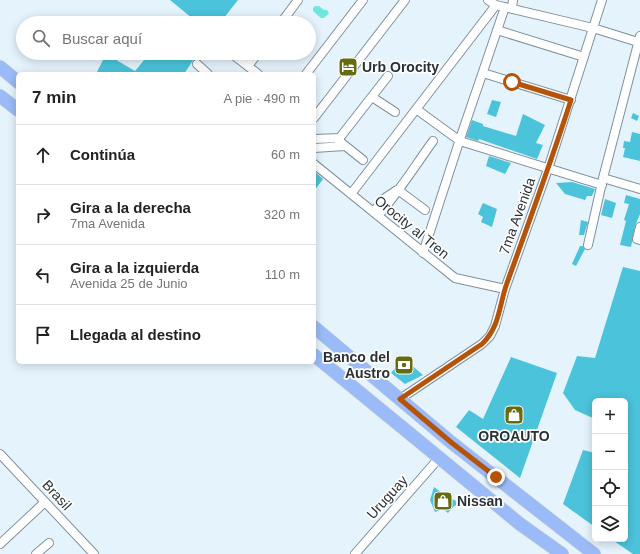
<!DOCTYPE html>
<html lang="es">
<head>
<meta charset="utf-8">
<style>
  :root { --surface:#fff; --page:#f6f6f6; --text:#222; --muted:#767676; --line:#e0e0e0 }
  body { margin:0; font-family:Arial,sans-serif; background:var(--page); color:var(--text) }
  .controls { position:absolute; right:12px; bottom:12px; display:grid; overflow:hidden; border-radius:6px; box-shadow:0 2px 10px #0003 }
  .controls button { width:36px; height:36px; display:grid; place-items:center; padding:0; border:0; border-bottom:1px solid var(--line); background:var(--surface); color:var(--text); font:20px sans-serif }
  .stop { position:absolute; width:12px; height:12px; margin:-9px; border:3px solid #b45309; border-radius:50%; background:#fff }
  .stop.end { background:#b45309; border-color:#fff; box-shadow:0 1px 4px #0008 }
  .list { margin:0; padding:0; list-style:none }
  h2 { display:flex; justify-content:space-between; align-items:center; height:52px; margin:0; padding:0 16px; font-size:17px }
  h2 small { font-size:13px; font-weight:400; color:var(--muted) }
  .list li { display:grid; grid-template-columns:26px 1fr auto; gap:12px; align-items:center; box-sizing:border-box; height:60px; padding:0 16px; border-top:1px solid var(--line) }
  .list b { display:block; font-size:15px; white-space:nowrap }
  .list p { margin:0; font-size:13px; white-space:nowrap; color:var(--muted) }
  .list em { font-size:13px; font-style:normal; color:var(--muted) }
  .icon { flex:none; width:22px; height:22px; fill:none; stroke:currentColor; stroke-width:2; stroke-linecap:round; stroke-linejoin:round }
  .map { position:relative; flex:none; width:640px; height:554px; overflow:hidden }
  .search { position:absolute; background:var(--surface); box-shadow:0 2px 10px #0003; left:16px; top:16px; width:300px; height:44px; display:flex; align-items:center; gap:10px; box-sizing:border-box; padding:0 14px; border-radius:22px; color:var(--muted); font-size:15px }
  .panel { position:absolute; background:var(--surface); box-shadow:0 2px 10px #0003; left:16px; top:72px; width:300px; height:292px; border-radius:6px }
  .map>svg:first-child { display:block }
  .water { fill:#6fe7dd }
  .building { fill:#4bc3da }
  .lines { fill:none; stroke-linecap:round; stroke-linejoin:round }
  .street-casing { stroke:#80919c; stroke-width:10 }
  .primary-casing { stroke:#d0d2d3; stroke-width:14 }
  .street { stroke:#fff; stroke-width:8 }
  .primary { stroke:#9abbf7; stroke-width:13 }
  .route { stroke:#b45309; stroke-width:5 }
  .labels { text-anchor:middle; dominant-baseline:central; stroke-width:3.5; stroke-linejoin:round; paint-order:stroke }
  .poi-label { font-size:14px; font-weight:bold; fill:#2a3135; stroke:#fefefe; text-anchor:start }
  .street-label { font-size:14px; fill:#2a3135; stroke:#fefefe }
</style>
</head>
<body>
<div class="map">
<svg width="640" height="554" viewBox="0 0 640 554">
  <rect width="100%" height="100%" fill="#e5f3fd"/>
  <!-- water -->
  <path class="water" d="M315,6H319L324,10H327L329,13L324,18H321L313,11V8Z"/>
  <!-- building -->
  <path class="building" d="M170,0H238L220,23H198Z
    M150,53H198L184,74H96L106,54L135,71Z
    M492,100L501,102L496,117L487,114Z
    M633,113L639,116L637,121L631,118Z
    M523,114L545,125L536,143L543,145L537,159L479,139L478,141L466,137L472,120L483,124V126L516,136Z
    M632,132L640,134V161L623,157L625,148H623L624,141L630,142Z
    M489,156L511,163L505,174L486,166Z
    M314,171L323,179L314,191Z
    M572,182L595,189L592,196H587L585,200L565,194L556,183Z
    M626,195L640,199V214L635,226L631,247L620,245L626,221L624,220L629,204L624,203Z
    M605,199L616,203L612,218L601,215Z
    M483,203L497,209L492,227L481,222L483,217L478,214Z
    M581,220L588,222L584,235H579Z
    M580,246H583L585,249L576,266L572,264Z
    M623,267L640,271V554H633L611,539H625V401H595V419L575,410L563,393L577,356L595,358Z
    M511,357L557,373L520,478L456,427L469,410L483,419Z
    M403,358L423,375L405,384L391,373Z
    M583,450L595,453V527L563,504Z
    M434,487L450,499L455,500L456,502V505L453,507L448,513L443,509L435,512L430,500Z"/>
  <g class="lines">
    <defs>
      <path id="street" d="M488,0L496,5L593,28L638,42
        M512,9L513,0
        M281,23L298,0
        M497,30L584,57
        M231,53L258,74
        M197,64L208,74
        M248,66L258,53
        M483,73L571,100
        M306,74L363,0
        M372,97L395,112
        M416,109L460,141L602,185
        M314,118L405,0
        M314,139L340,138
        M314,148L345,146
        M363,160L338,140L388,76
        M314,164L455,278L505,289
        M603,178L640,189
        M398,190L425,210
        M351,194L496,5
        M373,212L385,198L397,190
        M378,216C398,193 415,166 433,141
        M640,227L637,239L640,240
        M588,245L603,178L640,36
        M423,253L461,136L505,7
        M400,399L482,344L490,336L495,326L505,289L548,169L602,0
        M0,454L94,554
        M0,544L45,502
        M36,554L49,543
        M355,554L440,457"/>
      <path id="primary" d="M0,67L18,82
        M0,96L18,110
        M314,327L452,443L594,554
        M314,355L520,524L562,554"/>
    </defs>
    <!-- street casing -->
    <use href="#street" class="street-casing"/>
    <!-- primary casing -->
    <use href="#primary" class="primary-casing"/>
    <!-- street -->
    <use href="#street" class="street"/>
    <!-- primary -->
    <use href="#primary" class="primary"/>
  </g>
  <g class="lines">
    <!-- route -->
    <path class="route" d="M496,477L452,443L400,399L482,344C500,327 499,305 507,283C529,222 551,162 571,100L512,82"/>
  </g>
  <!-- icons -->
  <defs>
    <symbol id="hotel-square" viewBox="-11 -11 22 22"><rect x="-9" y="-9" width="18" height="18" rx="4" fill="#646b10" stroke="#fefefe"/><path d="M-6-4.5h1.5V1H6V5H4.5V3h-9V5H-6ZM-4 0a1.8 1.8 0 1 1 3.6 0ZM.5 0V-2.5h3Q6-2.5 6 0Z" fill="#fff"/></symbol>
    <symbol id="bank-square" viewBox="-11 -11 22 22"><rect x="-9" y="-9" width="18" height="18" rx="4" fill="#646b10" stroke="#fefefe"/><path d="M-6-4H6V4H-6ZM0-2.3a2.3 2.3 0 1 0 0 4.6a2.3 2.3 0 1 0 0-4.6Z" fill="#fff"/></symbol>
    <symbol id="shop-square" viewBox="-11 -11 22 22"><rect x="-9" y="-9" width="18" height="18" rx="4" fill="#646b10" stroke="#fefefe"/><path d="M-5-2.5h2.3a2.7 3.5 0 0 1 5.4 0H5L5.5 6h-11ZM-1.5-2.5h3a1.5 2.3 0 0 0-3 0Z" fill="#fff"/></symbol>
  </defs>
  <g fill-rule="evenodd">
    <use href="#hotel-square" x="337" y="56" width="22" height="22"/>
    <use href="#bank-square" x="393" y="354" width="22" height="22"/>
    <use href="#shop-square" x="503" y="404" width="22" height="22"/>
    <use href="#shop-square" x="432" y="490" width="22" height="22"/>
  </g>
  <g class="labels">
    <!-- poi labels -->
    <g class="poi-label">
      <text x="362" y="67">Urb Orocity</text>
      <text x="390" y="357" text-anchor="end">Banco del<tspan x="390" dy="16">Austro</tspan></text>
      <text x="514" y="436" text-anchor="middle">OROAUTO</text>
      <text x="457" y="501">Nissan</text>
    </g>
    <!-- street labels -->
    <g class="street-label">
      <text transform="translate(517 216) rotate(-70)">7ma Avenida</text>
      <text transform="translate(412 227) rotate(39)">Orocity al Tren</text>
      <text transform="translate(57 495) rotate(47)">Brasil</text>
      <text transform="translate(387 497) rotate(-48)">Uruguay</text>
    </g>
  </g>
</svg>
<div class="controls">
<button>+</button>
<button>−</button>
<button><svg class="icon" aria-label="locate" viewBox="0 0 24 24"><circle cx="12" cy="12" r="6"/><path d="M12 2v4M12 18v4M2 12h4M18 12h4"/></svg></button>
<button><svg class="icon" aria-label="layers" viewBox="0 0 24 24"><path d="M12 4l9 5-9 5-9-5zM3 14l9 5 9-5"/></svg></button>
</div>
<div class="stop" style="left:512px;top:82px"></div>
<div class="stop end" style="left:496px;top:477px"></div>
<div class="search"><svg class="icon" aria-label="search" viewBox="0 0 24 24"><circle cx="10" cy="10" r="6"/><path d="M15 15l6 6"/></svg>Buscar aquí</div>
<section class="panel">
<h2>7 min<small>A pie · 490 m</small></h2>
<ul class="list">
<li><svg class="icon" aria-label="ahead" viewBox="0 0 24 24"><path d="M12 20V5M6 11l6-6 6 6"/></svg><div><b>Continúa</b></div><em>60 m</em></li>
<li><svg class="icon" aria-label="right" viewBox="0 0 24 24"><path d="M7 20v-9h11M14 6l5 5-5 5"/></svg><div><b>Gira a la derecha</b><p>7ma Avenida</p></div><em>320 m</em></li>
<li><svg class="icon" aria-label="left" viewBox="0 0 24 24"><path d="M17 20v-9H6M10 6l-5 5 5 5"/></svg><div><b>Gira a la izquierda</b><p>Avenida 25 de Junio</p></div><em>110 m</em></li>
<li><svg class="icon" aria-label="arrive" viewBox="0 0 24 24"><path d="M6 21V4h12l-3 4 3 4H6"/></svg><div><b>Llegada al destino</b></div></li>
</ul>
</section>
</div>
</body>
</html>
